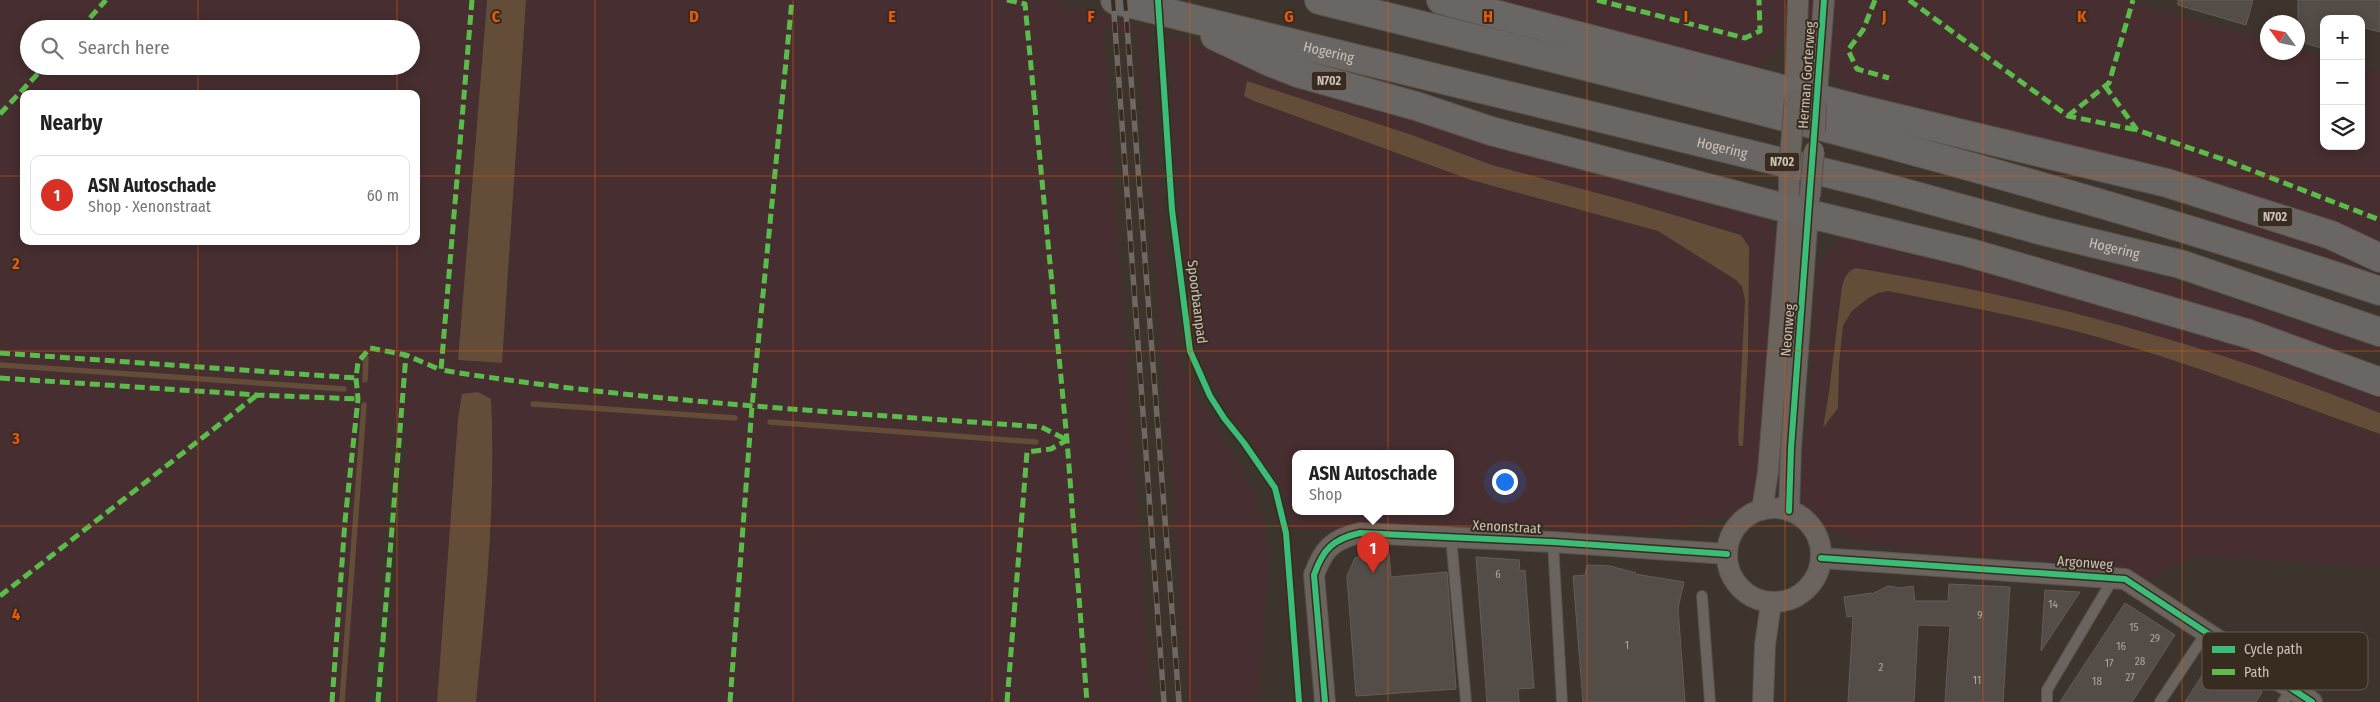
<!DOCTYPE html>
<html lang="en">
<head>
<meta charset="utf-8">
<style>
  :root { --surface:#fff; --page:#f2f2f2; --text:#222; --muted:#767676; --line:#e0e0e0; --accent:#d93025 }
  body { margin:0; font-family:"Fira Sans Condensed",sans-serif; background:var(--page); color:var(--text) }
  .controls { position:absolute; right:15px; top:15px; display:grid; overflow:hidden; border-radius:10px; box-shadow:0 2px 12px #0003 }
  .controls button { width:45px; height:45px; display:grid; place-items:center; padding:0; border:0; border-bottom:1px solid var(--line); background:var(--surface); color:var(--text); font:25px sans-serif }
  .compass { position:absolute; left:2260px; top:15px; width:45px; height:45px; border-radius:50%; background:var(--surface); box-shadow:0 2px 12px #0003; rotate:303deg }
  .you { position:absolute; left:1504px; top:481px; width:18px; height:18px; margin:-12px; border:4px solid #fff; border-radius:50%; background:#1a73e8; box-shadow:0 0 0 8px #1a73e833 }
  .badge { display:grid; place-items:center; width:32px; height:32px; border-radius:50%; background:var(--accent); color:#fff; font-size:16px; font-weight:700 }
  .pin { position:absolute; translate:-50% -41px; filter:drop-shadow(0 1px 2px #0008) }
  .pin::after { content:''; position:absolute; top:26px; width:18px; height:15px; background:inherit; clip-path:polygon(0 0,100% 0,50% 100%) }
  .popup { position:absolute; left:1292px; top:450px; width:162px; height:65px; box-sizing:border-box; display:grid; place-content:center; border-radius:10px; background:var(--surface); filter:drop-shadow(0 1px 4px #0005); font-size:16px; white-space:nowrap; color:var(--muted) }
  .popup b { font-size:19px; color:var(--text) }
  .popup::after { content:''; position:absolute; left:50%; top:100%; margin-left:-10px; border:10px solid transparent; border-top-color:var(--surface) }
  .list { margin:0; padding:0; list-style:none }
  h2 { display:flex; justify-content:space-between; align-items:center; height:65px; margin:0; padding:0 20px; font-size:21px }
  h2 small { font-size:16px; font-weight:400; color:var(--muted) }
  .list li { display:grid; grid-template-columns:32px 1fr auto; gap:15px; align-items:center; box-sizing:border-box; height:80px; margin:0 10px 10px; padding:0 10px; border:1px solid var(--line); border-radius:10px }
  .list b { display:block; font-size:19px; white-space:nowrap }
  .list p { margin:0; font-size:16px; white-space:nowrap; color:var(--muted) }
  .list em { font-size:16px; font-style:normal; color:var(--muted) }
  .icon { flex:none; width:28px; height:28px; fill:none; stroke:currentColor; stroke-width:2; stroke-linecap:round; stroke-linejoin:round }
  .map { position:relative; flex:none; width:2380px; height:702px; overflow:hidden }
  .search { position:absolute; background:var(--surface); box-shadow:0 2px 12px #0003; left:20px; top:20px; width:400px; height:55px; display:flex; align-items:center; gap:12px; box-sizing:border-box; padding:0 18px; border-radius:28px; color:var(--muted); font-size:19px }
  .panel { position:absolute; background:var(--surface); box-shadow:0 2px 12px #0003; left:20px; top:90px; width:400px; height:155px; border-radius:10px }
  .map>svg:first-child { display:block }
  .green { fill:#472e30; fill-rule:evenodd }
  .water { fill:#634c38 }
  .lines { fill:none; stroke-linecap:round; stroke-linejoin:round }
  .stream { stroke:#634c38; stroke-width:5.5 }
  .building { fill:#544d47; stroke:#645c56 }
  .lane-casing { stroke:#57514c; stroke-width:12 }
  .street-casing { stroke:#57514c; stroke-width:22 }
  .highway-casing { stroke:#58514a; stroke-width:30 }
  .lane { stroke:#6a635e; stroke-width:10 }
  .street { stroke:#6a635e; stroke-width:20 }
  .highway { stroke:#6a6663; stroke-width:28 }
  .rail-casing { stroke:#6e6762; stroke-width:5.5 }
  .rail { stroke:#382b20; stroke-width:4; stroke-dasharray:11; stroke-linecap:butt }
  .street-bridge-casing { stroke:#57514c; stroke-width:22; stroke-linecap:butt }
  .street-bridge { stroke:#6a635e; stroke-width:20 }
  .quiet { stroke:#5cbc4b; stroke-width:5; stroke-dasharray:10 5; stroke-linecap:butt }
  .cycleway-casing { stroke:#382b20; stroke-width:9 }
  .cycleway { stroke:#3abd76; stroke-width:6 }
  .grid { fill:none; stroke:#e8590c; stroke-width:1; stroke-opacity:0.55 }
  .labels { text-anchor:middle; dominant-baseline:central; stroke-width:4; stroke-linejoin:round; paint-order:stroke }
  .number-label { font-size:11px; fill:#aea59c }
  .shield { fill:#382b20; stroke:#a0958b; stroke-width:1 }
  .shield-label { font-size:12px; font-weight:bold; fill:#ccc2b9 }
  .street-label { font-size:14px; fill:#ccc2b9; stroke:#382b20 }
  .key { fill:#382b20; stroke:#64584e; stroke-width:1 }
  .key-label { font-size:14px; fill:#ccc2b9 }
  .grid-label { font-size:16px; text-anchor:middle; font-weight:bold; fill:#e8590c; stroke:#382b20; stroke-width:4; stroke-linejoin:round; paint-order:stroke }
</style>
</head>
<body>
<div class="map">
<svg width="2380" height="702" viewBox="0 0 2380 702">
  <rect width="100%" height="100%" fill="#3d342d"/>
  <!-- green -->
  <path class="green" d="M0,0H487L458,360L502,363L526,0H1046L1078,7L1149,30L1165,238L1183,367L1196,394L1236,457L1252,490L1265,528L1268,559L1259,702H1188L1138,35L1103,26L1151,702H476L489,571L492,428L458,419L437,702H385L409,419L393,417L370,702H0ZM29,29H411V66H29ZM24,94H416V241H24Z
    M1475,0H1786C1782,29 1786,59 1749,68Z
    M1806,0H1818L1811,32L1804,31Z
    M1829,0H2123L2267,40L2268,52H2298V48L2324,56V146H2361V67L2380,72V252L2150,166L1848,88L1833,76L1828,68Z
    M1167,35L1234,60L1764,215L1774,230L1777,247L1757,498L1730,515L1646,534L1293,530L1290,525L1284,496L1276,476L1225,408L1198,352L1181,237ZM1248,81L1412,135L1492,165L1734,231L1746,240L1749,255L1748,354L1743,446H1739L1738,436L1745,300L1742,287L1736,280L1658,231L1471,180L1254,101L1244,96ZM1296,454H1450V512H1296Z
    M2213,206L2380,267V273L2210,218Z
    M1930,228L2106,273L2108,269L2121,266L2192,286L2380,348V355L2367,349H2310L1937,237Z
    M1852,236L2070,288L2380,390V413C2211,345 2036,297 1856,268L1839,299L1824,425C1827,419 1835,413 1838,407C1841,399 1839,388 1839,380C1839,342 1841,298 1888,291C1953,304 2017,316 2081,333C2183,359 2282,398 2380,434V567L2201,556C2180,561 2164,568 2147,582L2121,567L2104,563L1936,553L1848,539L1825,526L1798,500L1796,478L1806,439L1818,268C1824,251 1835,242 1852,236Z"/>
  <!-- water -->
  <path class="water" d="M487,0H526L502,363L458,360Z
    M1247,81L1412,135L1492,165L1627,201L1741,235L1749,247V254L1748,354L1743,446H1739L1738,437L1745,300L1742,287L1736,280L1658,231L1471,180L1254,101L1244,96Z
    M1856,268C2036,297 2211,345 2380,413V434C2292,403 2204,368 2114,342C2040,320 1964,306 1888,291L1878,293L1867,299L1852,311L1843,326L1839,364L1838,408L1823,428L1829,392L1842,286C1845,277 1847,271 1856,268Z
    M478,392L491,399C496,500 486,601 476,702H437L458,419L462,394Z"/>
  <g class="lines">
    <!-- stream -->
    <path class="stream" d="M0,365L344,389
      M365,380L366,358
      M533,404L735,418
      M770,422L1036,442
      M342,702L364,405"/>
  </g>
  <!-- building -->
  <path class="building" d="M2178,0H2253L2246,25L2178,5Z
    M2298,0H2380V32L2361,27V19H2324V49L2298,41Z
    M1372,551L1389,552L1391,577L1447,572L1456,689L1356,696L1347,576L1355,558Z
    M1476,557L1519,560L1520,571L1525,570L1534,688L1518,689L1519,702H1487Z
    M1587,565L1610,566L1636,573L1635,574L1684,582L1678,608L1685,702H1583L1573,576L1585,575Z
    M1949,584L2010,587L2003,702H1945L1950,626L1918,625L1914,702H1848L1853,616L1847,617L1844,597L1872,593V594L1888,586L1900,588L1913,586L1915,601H1948Z
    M2045,590L2080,592L2041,651Z
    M2125,603L2175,635L2132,702H2060Z
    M2212,660L2262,692L2256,702H2185Z"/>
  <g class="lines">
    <defs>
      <path id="lane" d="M1451,537L1466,702
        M1553,542L1562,702
        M1702,596L1710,702
        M2047,702V690L2114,577
        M2160,702L2206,633
        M2283,702L2292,689"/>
      <path id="street" d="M1795,99L1798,0
        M1816,105L1824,0
        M1727 555a47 47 0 1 1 94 0a47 47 0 1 1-94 0Z
        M1762,510L1768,472L1789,209V169
        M1789,511L1791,448L1809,200
        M1821,558L2125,579L2312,702
        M1325,702L1314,575C1323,549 1333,539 1360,533L1553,542L1727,554
        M1763,702L1765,645L1771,603"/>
      <g id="highway">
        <path id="s1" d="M1115,0L1876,185L2043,231L2180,264L2380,332"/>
        <path d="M1319,0C1675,88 2032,174 2380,291"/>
        <path d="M1441,0L1855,108L2167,183L2331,235L2380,258"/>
        <path d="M1215,36L1270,62L1298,73L1416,106L1491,131L1789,209L1967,252L2249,334L2380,382"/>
      </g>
    </defs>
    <!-- lane casing -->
    <use href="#lane" class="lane-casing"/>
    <!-- street casing -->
    <use href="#street" class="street-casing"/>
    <!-- highway casing -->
    <use href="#highway" class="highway-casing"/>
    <!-- lane -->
    <use href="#lane" class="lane"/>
    <!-- street -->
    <use href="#street" class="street"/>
    <!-- highway -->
    <use href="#highway" class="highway"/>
    <defs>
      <path id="rail" d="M1113,0L1164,702
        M1125,0L1179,702"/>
    </defs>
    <!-- rail casing -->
    <use href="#rail" class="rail-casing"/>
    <!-- rail -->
    <use href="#rail" class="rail"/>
    <defs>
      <path id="street-bridge" d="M1815,130L1816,105
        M1789,169L1795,99
        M1810,196L1814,151"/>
    </defs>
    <!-- street-bridge casing -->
    <use href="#street-bridge" class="street-bridge-casing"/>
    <!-- street-bridge -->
    <use href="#street-bridge" class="street-bridge"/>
    <!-- quiet -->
    <path class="quiet" d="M472,0L441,370C639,402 841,412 1041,427L1067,440
      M1007,0L1025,4L1067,440L1087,702
      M1597,0L1745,38L1760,31L1759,0
      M1875,0L1863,30L1848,50L1857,69L1889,78
      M1909,0L2068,116L2137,130
      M80,29L106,0
      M2105,86L2137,130L2225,160L2380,220
      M0,114L45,66
      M2068,116L2109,83L2133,0
      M0,353L356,378
      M0,378L257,395L358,399
      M0,596L257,395
      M332,702L345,521L358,399L356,378L358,362L370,348L406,355L441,370
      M378,702L406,355
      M730,702L752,406L792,0
      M1007,702L1027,452L1051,449L1067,440"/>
    <defs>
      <path id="cycleway" d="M1158,0L1172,210L1190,351L1210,396L1224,418L1244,443L1275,488L1286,533L1299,702
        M1789,511L1791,448L1824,0
        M1821,558L2125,579L2312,702
        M1325,702L1314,575C1323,549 1333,539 1360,533L1553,542L1727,554"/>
    </defs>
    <!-- cycleway casing -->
    <use href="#cycleway" class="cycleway-casing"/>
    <!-- cycleway -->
    <use href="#cycleway" class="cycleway"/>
  </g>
  <!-- grid -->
  <path class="grid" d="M198,0V29M397,0V29M595,0V702M793,0V702M992,0V702M1190,0V702M1388,0V702M1587,0V702M1785,0V702M1983,0V702M2182,0V702M198,66V94M397,66V94M0,176H24M416,176H2380M198,241V702M397,241V702M0,351H2380M0,526H2380"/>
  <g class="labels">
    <!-- number labels -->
    <g class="number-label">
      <text x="1498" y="574">6</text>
      <text x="2053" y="604">14</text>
      <text x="1980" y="615">9</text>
      <text x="2134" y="627">15</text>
      <text x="2155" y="638">29</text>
      <text x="1627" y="645">1</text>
      <text x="2121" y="646">16</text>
      <text x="2140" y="661">28</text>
      <text x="2109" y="663">17</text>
      <text x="1881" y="667">2</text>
      <text x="2130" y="677">27</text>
      <text x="1977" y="680">11</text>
      <text x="2097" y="681">18</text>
    </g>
    <!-- shield labels -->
    <g class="shield">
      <rect x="1311.5" y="71.5" width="35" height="19" rx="4"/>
      <rect x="1764.5" y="152.5" width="35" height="19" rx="4"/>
      <rect x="2257.5" y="207.5" width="35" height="19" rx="4"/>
    </g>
    <g class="shield-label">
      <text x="1329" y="81">N702</text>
      <text x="1782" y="162">N702</text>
      <text x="2275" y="217">N702</text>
    </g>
    <!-- street labels -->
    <g class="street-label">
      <text stroke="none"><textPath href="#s1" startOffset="220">Hogering</textPath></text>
      <text transform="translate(1807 75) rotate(-86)">Herman Gorterweg</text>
      <text stroke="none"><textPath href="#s1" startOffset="625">Hogering</textPath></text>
      <text stroke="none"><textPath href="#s1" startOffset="1030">Hogering</textPath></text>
      <text transform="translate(1197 302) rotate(83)">Spoorbaanpad</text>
      <text transform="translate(1788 330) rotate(-85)">Neonweg</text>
      <text transform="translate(1507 527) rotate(3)">Xenonstraat</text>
      <text transform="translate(2085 563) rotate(4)">Argonweg</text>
    </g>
  </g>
  <!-- legend -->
  <rect x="2202" y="632" width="166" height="58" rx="8" class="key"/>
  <rect x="2212" y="646" width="23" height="7" fill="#3abd76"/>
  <rect x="2212" y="669" width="23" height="6" fill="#5cbc4b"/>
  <g class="key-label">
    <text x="2244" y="654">Cycle path</text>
    <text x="2244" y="677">Path</text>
  </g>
  <g class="grid-label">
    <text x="496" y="22">C</text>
    <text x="694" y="22">D</text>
    <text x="892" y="22">E</text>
    <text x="1091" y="22">F</text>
    <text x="1289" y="22">G</text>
    <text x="1488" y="22">H</text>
    <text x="1686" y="22">I</text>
    <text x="1884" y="22">J</text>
    <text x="2082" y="22">K</text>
    <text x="16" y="269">2</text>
    <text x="16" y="444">3</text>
    <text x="16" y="620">4</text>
  </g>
</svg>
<div class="controls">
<button>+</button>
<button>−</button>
<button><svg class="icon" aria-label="layers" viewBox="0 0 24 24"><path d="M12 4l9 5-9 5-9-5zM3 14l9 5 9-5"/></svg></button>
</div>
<svg class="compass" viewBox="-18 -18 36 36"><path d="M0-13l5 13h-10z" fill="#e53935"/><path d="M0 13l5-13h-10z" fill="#767676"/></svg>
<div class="you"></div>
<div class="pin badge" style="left:1373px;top:573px">1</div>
<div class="popup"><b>ASN Autoschade</b>Shop</div>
<div class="search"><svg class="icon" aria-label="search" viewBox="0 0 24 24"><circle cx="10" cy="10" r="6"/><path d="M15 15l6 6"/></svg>Search here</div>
<section class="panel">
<h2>Nearby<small></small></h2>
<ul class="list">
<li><span class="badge">1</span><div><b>ASN Autoschade</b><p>Shop · Xenonstraat</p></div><em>60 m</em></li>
</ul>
</section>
</div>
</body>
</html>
